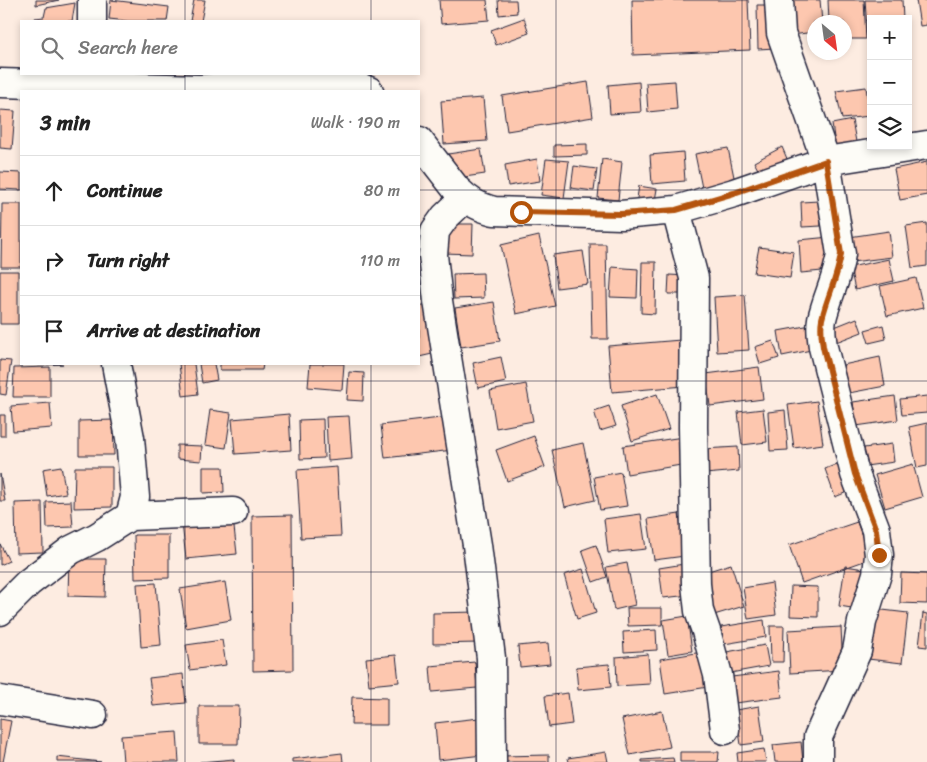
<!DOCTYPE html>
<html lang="en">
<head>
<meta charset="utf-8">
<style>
  :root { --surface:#fff; --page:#f6f6f6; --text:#222; --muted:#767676; --line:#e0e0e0 }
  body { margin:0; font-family:Sriracha,sans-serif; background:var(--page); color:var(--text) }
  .controls { position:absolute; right:15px; top:15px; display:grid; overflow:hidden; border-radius:0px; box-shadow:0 2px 8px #0003 }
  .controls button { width:45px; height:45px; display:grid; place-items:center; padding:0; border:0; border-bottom:1px solid var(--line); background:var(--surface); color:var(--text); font:25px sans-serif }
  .compass { position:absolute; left:807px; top:15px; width:45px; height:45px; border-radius:50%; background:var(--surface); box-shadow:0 2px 8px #0003; rotate:151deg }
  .stop { position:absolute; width:15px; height:15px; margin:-11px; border:4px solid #b45309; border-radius:50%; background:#fff }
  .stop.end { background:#b45309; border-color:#fff; box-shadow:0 1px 5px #0008 }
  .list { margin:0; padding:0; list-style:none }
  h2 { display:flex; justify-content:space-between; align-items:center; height:65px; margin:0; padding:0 20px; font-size:21px }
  h2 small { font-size:16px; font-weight:400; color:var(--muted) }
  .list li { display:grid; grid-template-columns:32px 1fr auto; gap:15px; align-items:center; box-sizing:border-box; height:70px; padding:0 20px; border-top:1px solid var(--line) }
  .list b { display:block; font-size:19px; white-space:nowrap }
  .list em { font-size:16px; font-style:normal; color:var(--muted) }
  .icon { flex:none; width:28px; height:28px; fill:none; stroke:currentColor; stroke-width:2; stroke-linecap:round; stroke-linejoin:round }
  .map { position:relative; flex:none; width:927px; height:762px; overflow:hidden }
  .search { position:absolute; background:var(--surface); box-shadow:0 2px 8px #0003; left:20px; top:20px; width:400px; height:55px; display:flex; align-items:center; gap:12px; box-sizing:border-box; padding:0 18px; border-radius:0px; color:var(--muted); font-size:19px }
  .panel { position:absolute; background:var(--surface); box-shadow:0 2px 8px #0003; left:20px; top:90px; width:400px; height:275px; border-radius:0px }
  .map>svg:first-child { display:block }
  .building { fill:#fdc7af; stroke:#22223b }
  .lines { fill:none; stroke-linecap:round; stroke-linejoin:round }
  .minor-casing { stroke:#22223b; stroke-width:31 }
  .minor { stroke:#fdfcf7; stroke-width:28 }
  .route { stroke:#b45309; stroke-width:6 }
  .grid { fill:none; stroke:#22223b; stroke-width:1; stroke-opacity:0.55 }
</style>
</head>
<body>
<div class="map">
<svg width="927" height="762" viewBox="0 0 927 762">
  <rect width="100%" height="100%" fill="#fdece1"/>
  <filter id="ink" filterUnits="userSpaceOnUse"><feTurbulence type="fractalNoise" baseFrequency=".02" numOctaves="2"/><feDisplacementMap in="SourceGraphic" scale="10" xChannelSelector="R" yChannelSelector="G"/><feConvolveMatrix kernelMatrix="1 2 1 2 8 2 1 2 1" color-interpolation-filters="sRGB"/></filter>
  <g filter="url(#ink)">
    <!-- building -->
    <path class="building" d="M36,0H59L36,5Z
      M111,0L169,7L167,21H128L109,19Z
      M194,0H205L201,21H190Z
      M439,0H487L489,20L441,24Z
      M498,0H516L517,13L499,15Z
      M632,0H748L750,50L633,55Z
      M787,0H820L822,22H814V32L792,35Z
      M828,0H864L866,39H844V22H829Z
      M865,0H902L903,19H871V44H868Z
      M916,0H927V25L920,26Z
      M75,3L72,21H35V18L44,17L46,8Z
      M757,5H774L775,48L758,49Z
      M524,18L529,33L496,45L491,30Z
      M675,81L677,109L648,112L646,83Z
      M588,82L593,117L507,131L502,96Z
      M639,82L641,112L610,114L608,85Z
      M866,87L870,116L842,119L836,91Z
      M483,98L487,141L444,144L441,101Z
      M0,110L15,111L12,149L0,148Z
      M852,120L857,147L836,151L832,124Z
      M587,144V155L554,156V145Z
      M782,147L788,161L761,175L754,162Z
      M728,148L735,182L702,188L695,154Z
      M481,149L485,174L451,179L448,154Z
      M683,152L685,181L652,184L650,155Z
      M537,159L540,181L508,186L505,165Z
      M546,159L569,161L564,198L541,195Z
      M602,159L622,162L618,200L598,198Z
      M927,162V195L900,200L894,169Z
      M574,166L597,169L594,191L571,188Z
      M0,172L21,173V190L0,189Z
      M639,186L657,189L654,206L636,204Z
      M819,201L821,226L802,227L801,202Z
      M2,204H21V267H1Z
      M927,223V266L912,268L906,226Z
      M445,224H473L472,254L444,253Z
      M889,231L892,257L852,262L849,237Z
      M539,236L555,306L516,314L501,245Z
      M830,237L833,270L801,273L799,240Z
      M590,244H606L608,339H592Z
      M759,247L794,252L790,278L754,273Z
      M583,251L588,284L557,288L553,255Z
      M889,259L894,281L855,290L850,267Z
      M642,262H656L655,314L641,313Z
      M612,267L638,269L637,298L610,297Z
      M0,271H18V324H0Z
      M483,273L484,298L454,299L453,274Z
      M669,275L687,276L686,294H668Z
      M916,278L923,308L887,316L880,286Z
      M745,295L749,350L717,352L714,297Z
      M494,302L500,341L461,347L455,308Z
      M431,304L441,352L419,357V307Z
      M857,318L862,332L836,342L832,328Z
      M811,325L816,349L782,356L778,331Z
      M883,325L886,339L869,343L865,330Z
      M681,340L685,386L612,392L608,346Z
      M773,341L779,358L760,364L755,347Z
      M501,357L506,382L478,388L473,363Z
      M880,357L885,386L849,393L843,365Z
      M0,360L11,361L6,395L0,394Z
      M38,364H63L38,365Z
      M179,364H194L198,394L183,396Z
      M199,364H214L217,380L202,383Z
      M220,364H263L262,370H220Z
      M310,364H344L342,390L308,387Z
      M50,367V397H13L14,368Z
      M759,367L763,399L710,406L706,374Z
      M349,372L364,373L363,401L347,400Z
      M526,384L533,421L496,428L490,391Z
      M657,394L669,429L632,441L621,406Z
      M895,396L898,420L856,426L853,402Z
      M927,396V413L902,415L900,399Z
      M817,401L823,444L794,448L788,405Z
      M50,403L52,428L13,431L11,406Z
      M609,406L616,426L600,431L594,411Z
      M763,409L767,442L742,445L738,412Z
      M210,410L231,413L226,448L205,445Z
      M785,410L788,450L770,451L768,412Z
      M289,414L291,450L235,454L232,419Z
      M0,415H5V436H0Z
      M349,416L352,459L328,461L326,417Z
      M449,417L453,450L385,458L381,425Z
      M323,419L324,458L300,459L299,420Z
      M113,420L114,455H79V421Z
      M927,423V466L917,468L909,427Z
      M534,436L545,467L507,481L496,450Z
      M683,437L687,464L627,474L623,446Z
      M583,443L595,500L565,507L552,450Z
      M892,444L894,462L866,466L864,448Z
      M177,445L202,446L201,461L177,459Z
      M738,447L739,471L705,474L703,449Z
      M842,462L852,490L835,497L825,469Z
      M913,464L922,497L885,508L875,475Z
      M61,466L66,493L47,496L43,469Z
      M75,467H112V507L74,508Z
      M203,467H223L224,492L203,493Z
      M337,467L341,536L301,538L297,470Z
      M621,472L627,506L600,510L594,477Z
      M0,474L5,501H0Z
      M71,501L73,527L47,528L46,502Z
      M42,502L43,552L16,553L15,503Z
      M641,514L646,549L608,553L604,519Z
      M679,514L685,556L654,560L648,519Z
      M292,515L293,670L253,671L252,516Z
      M233,518L237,554L186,559L182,523Z
      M857,522L870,559L802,583L789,545Z
      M134,535H169V578L135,579Z
      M0,544L9,561L0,565Z
      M596,545L607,577L593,582L582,550Z
      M69,559H106L105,597L68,596Z
      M627,563L635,605L614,610L606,567Z
      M684,564L689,595L663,598L659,568Z
      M731,564L744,606L714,615L702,573Z
      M845,566L865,569L858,609L839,606Z
      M583,569L596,613L577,619L564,575Z
      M901,573L927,574V604L900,603Z
      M225,582L231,620L186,628L180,589Z
      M156,583L161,645L141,647L137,584Z
      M772,583L776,615L748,619L743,588Z
      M791,586L818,587V617L790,616Z
      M627,608H662V625L628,626Z
      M874,609L908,613L902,663L868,659Z
      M477,612L478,643L433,644V613Z
      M923,613L927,614V647L919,646Z
      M687,616L692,651L668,655L663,620Z
      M764,620L766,637L724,644L721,627Z
      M770,626H784L783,662H771Z
      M841,627L843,670L790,673L788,630Z
      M656,630L657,650L624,652L623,632Z
      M222,640L226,665L190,670L186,645Z
      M548,643L550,664L520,667L518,646Z
      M765,645L769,666L725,674L721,653Z
      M702,652L708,687L665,694L660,659Z
      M648,654L650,684L617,686L616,657Z
      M396,655L399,682L369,685L366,658Z
      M475,662L477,688L432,692L430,666Z
      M609,664L611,687L578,690L576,667Z
      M779,671L782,697L735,703L732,677Z
      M183,674L186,703L153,706L149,678Z
      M568,693L572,724L549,727L545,696Z
      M352,697L387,698V725H351Z
      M199,706H239L238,744H199Z
      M759,706L764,742L741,745L736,710Z
      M662,711L670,747L630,755L622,719Z
      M479,718L483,755L438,760L435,723Z
      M0,719L11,721L3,762H0Z
      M177,732L179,762H123L121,736Z
      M801,742L803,762H775L773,745Z
      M764,749L766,762H738L737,753Z
      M606,752L608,762H569L568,758Z
      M680,752H719L718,762H680Z
      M342,753L343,762H292V759Z
      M549,755V762H501V756Z
      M57,757L101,762H57Z
      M673,758L674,762H642V760Z
      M234,759V762H200Z"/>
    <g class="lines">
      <defs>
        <path id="minor" d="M779,0L781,33L826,161L841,254C838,277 827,297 822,319C820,329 822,338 823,347L855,474L876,530L879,555L877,574L862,622L857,651L818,737V762
          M92,21V0
          M0,83L200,89L294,82L359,87L369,91
          M419,141L457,190C469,202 479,207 494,211L621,215L676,210L734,193L826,161L927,145
          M465,198L445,217L435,231L433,255L438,301L477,545L491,658L492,762
          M676,210L694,278L693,427L696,584L699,611L706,631L718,675L725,730
          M130,516L233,512
          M0,611L28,583L71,550L97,537L130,516L135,497L130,438L116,364
          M0,700L93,715"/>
      </defs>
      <!-- minor casing -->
      <use href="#minor" class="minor-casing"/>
      <!-- minor -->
      <use href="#minor" class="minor"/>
    </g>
  </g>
  <g class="lines" filter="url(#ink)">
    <!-- route -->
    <path class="route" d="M521,212L621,214L676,210L734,193L826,161L841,254C838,277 827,297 822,319C820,329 822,338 823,347L855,474L876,530L879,555"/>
  </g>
  <!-- grid -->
  <path class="grid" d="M185,0V21M371,0V21M556,0V762M742,0V762M185,74V91M371,74V91M0,190H21M419,190H927M185,364V762M371,364V762M0,381H927M0,572H927"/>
</svg>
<div class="controls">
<button>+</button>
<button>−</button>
<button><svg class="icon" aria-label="layers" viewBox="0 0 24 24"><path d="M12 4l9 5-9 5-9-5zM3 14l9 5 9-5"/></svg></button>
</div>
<svg class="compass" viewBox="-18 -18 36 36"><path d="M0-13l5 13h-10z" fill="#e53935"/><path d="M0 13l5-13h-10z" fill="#767676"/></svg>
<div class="stop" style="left:521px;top:212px"></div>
<div class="stop end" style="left:879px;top:555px"></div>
<div class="search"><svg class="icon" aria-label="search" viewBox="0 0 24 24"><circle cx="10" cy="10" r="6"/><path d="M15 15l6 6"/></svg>Search here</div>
<section class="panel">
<h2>3 min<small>Walk · 190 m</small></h2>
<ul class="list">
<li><svg class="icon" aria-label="ahead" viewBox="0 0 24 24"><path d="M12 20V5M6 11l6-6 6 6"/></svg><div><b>Continue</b></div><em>80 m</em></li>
<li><svg class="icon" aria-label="right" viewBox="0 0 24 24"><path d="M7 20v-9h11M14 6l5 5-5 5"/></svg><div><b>Turn right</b></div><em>110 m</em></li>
<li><svg class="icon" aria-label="arrive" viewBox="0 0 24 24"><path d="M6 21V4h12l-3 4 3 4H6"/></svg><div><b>Arrive at destination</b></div></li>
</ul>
</section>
</div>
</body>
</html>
